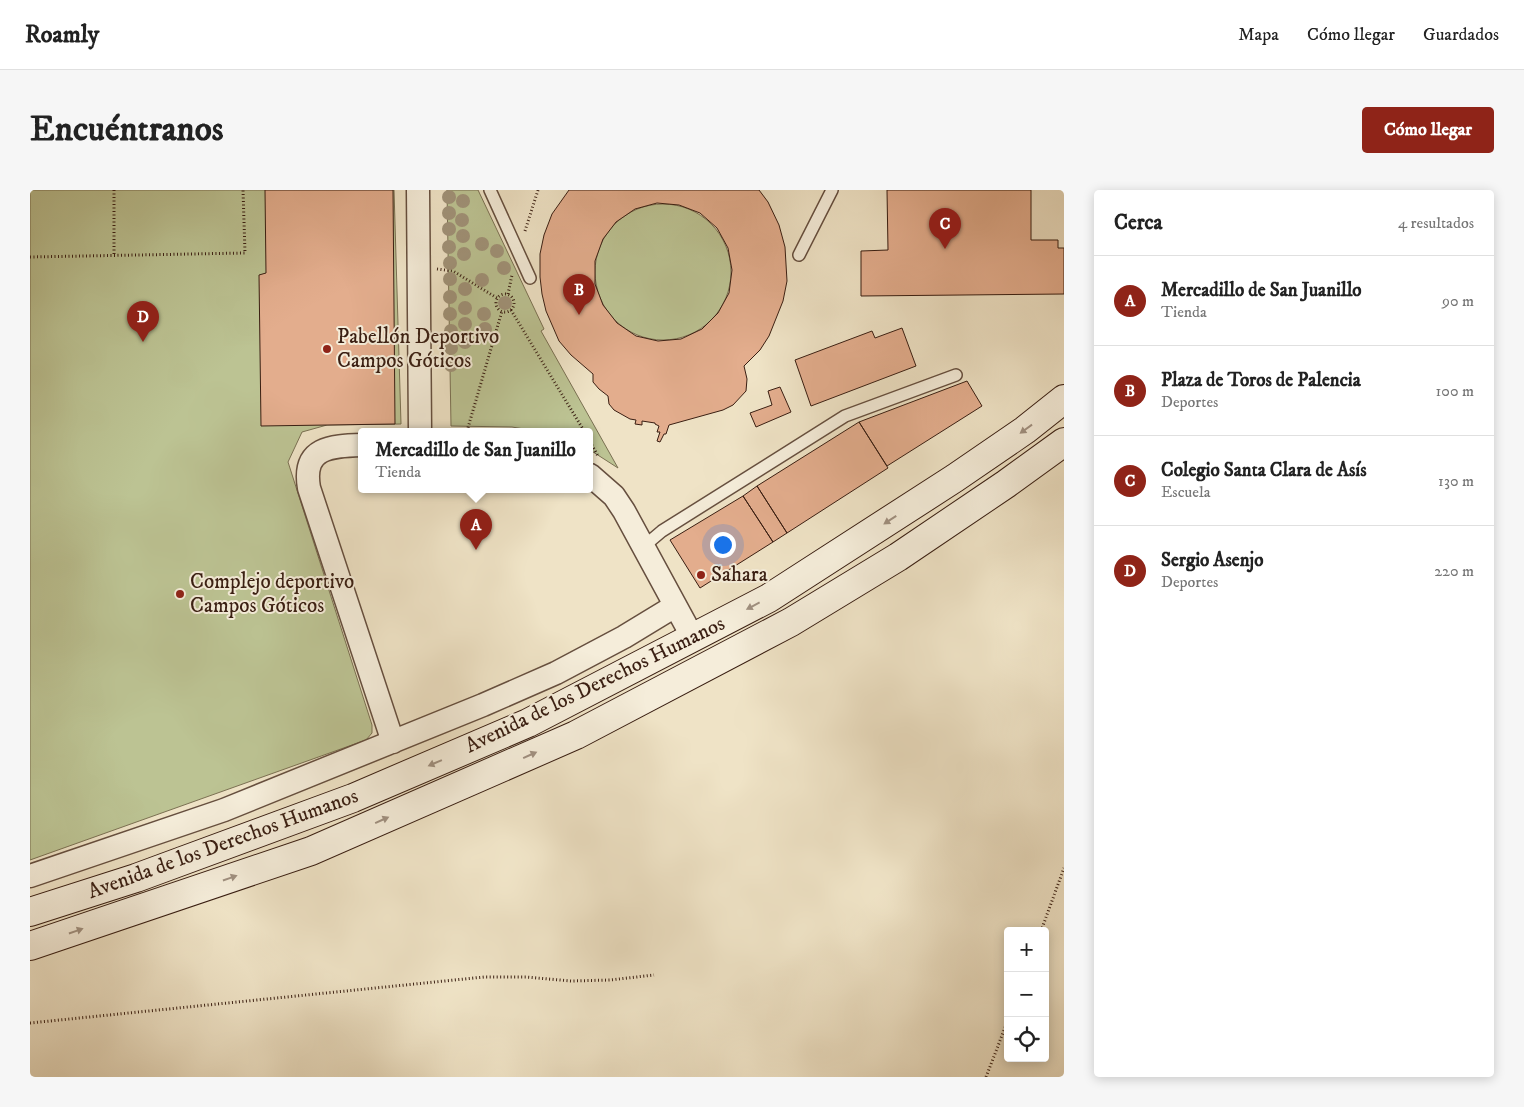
<!DOCTYPE html>
<html lang="es">
<head>
<meta charset="utf-8">
<style>
  :root { --surface:#fff; --page:#f6f6f6; --text:#222; --muted:#767676; --line:#e0e0e0; --accent:#8f2418 }
  body { margin:0; font-family:"IM FELL DW Pica",serif; background:var(--page); color:var(--text) }
  .controls { position:absolute; right:15px; bottom:15px; display:grid; overflow:hidden; border-radius:5px; box-shadow:0 2px 12px #0003 }
  .controls button { width:45px; height:45px; display:grid; place-items:center; padding:0; border:0; border-bottom:1px solid var(--line); background:var(--surface); color:var(--text); font:25px sans-serif }
  .you { position:absolute; left:692px; top:354px; width:18px; height:18px; margin:-12px; border:4px solid #fff; border-radius:50%; background:#1a73e8; box-shadow:0 0 0 8px #1a73e833 }
  .badge { display:grid; place-items:center; width:32px; height:32px; border-radius:50%; background:var(--accent); color:#fff; font-size:16px; font-weight:700 }
  .pin { position:absolute; translate:-50% -41px; filter:drop-shadow(0 1px 2px #0008) }
  .pin::after { content:''; position:absolute; top:26px; width:18px; height:15px; background:inherit; clip-path:polygon(0 0,100% 0,50% 100%) }
  .popup { position:absolute; left:328px; top:238px; width:235px; height:65px; box-sizing:border-box; display:grid; place-content:center; border-radius:5px; background:var(--surface); filter:drop-shadow(0 1px 4px #0005); font-size:16px; white-space:nowrap; color:var(--muted) }
  .popup b { font-size:19px; color:var(--text) }
  .popup::after { content:''; position:absolute; left:50%; top:100%; margin-left:-10px; border:10px solid transparent; border-top-color:var(--surface) }
  .list { margin:0; padding:0; list-style:none }
  h2 { display:flex; justify-content:space-between; align-items:center; height:65px; margin:0; padding:0 20px; font-size:21px }
  h2 small { font-size:16px; font-weight:400; color:var(--muted) }
  .list li { display:grid; grid-template-columns:32px 1fr auto; gap:15px; align-items:center; box-sizing:border-box; height:90px; padding:0 20px; border-top:1px solid var(--line) }
  .list b { display:block; font-size:19px; white-space:nowrap }
  .list p { margin:0; font-size:16px; white-space:nowrap; color:var(--muted) }
  .list em { font-size:16px; font-style:normal; color:var(--muted) }
  .icon { flex:none; width:28px; height:28px; fill:none; stroke:currentColor; stroke-width:2; stroke-linecap:round; stroke-linejoin:round }
  .map { position:relative; flex:none; width:1034px; height:887px; overflow:hidden; border-radius:5px }
  header { display:flex; align-items:center; gap:30px; box-sizing:border-box; height:70px; padding:0 25px; background:var(--surface); border-bottom:1px solid var(--line) }
  header strong { font-size:24px }
  nav { display:flex; gap:28px; margin-inline-start:auto; font-size:18px }
  .intro { display:flex; align-items:center; justify-content:space-between; box-sizing:border-box; height:120px; padding:0 30px }
  h1 { margin:0; font-size:35px }
  .button { padding:12px 22px; border-radius:5px; background:var(--accent); color:#fff; font-size:18px; font-weight:700 }
  main { display:flex; gap:30px; padding:0 30px }
  aside { flex:1; background:var(--surface); border-radius:5px; box-shadow:0 2px 12px #0003 }
  .map>svg:first-child { display:block }
  .green { fill:#bcc393; stroke:#7a7052 }
  .building { fill:#e3ad8d; stroke:#391e12; fill-rule:evenodd }
  .lines { fill:none; stroke-linecap:round; stroke-linejoin:round }
  .lane-casing { stroke:#664f3f; stroke-width:14 }
  .street-casing { stroke:#664f3f; stroke-width:25 }
  .secondary-casing { stroke:#391e12; stroke-width:30 }
  .path { stroke:#391e12; stroke-width:3; stroke-dasharray:1 2.5; stroke-linecap:butt }
  .lane { stroke:#f5edda; stroke-width:11 }
  .street { stroke:#f5edda; stroke-width:22 }
  .secondary { stroke:#f5edda; stroke-width:28 }
  .tree { fill:#a09278 }
  .oneway { fill:#a09080 }
  .poi-dot { fill:#8f2418; stroke:#f5edda; stroke-width:2 }
  .labels { text-anchor:middle; dominant-baseline:central; stroke-width:4; stroke-linejoin:round; paint-order:stroke }
  .poi-label { font-size:21px; fill:#391e12; stroke:#f5edda; text-anchor:start }
  .street-label { font-size:21px; fill:#391e12; stroke:#f5edda }
</style>
</head>
<body>
<header>
<strong>Roamly</strong>
<nav><a>Mapa</a><a>Cómo llegar</a><a>Guardados</a></nav>
</header>
<div class="intro"><h1>Encuéntranos</h1><a class="button">Cómo llegar</a></div>
<main>
<div class="map">
<svg width="1034" height="887" viewBox="0 0 1034 887">
  <rect width="100%" height="100%" fill="#efe3c6"/>
  <filter id="stains"><feTurbulence type="fractalNoise" baseFrequency=".004" numOctaves="4"/><feColorMatrix values="0 0 0 0 .2 0 0 0 0 .09 0 0 0 0 .02 0 0 0 .5 -.17"/></filter>
  <radialGradient id="worn" r=".72"><stop offset=".6" stop-color="#630" stop-opacity="0"/><stop offset="1" stop-color="#630" stop-opacity=".3"/></radialGradient>
  <!-- green -->
  <path class="green" d="M0,0H364L371,234L297,235L272,242L258,272L342,535V543L336,550L0,670Z
    M417,0H448L514,139L511,141L588,278L560,260V241H506L482,237L421,236Z
    M565 82a68 68 0 1 1 136 0a68 68 0 1 1-136 0Z"/>
  <!-- building -->
  <path class="building" d="M235,0H363L365,234L231,236L229,85L236,83Z
    M539,0H729L738,12L749,35L755,57L757,91L753,111L739,146L730,160L714,176L717,189L716,201L703,215L693,220L639,235L636,244H634L630,252L627,251L630,242H627L629,236L625,234V233L612,231V235L605,234L606,230L600,229L584,220L579,214L578,206L569,199L563,192V184L541,165L529,151L516,121L512,104L510,87V64L514,45L522,24ZM627,13L649,15L670,23L687,38L698,58L702,80L699,103L688,123L672,139L651,149L628,151L606,146L587,133L573,115L565,94V71L573,49L586,32L605,19Z
    M857,0H1001V50H1028V58H1034V104L831,106V61L858,60Z
    M872,138L886,176L781,216L765,170L842,141L845,148Z
    M937,191L952,216L857,276L829,232Z
    M750,197L761,222L726,237L720,223L742,215L738,201Z
    M829,232L858,278L757,343L727,296Z
    M727,296L757,343L743,352L713,306Z
    M713,306L743,352L670,398L640,350Z"/>
  <g class="lines">
    <defs>
      <path id="lane" d="M460,0L500,88
        M769,65L802,0
        M613,357L632,341L815,226L926,185"/>
      <path id="street" d="M388,0L390,241
        M332,255C301,256 272,257 279,298L363,552
        M560,285L584,306L594,321L663,448
        M0,686L194,620L453,515L526,483L594,447L645,416"/>
      <path id="secondary" d="M0,722L106,688L323,608L498,533L739,408L925,288L995,240L1034,209
        M0,756L281,661L546,545L761,432L868,367L976,294L1034,252"/>
    </defs>
    <!-- lane casing -->
    <use href="#lane" class="lane-casing"/>
    <!-- street casing -->
    <use href="#street" class="street-casing"/>
    <!-- secondary casing -->
    <use href="#secondary" class="secondary-casing"/>
    <!-- path -->
    <path class="path" d="M84,0V65
      M495,41L508,0
      M0,67L215,63L213,0
      M407,79L423,81L467,108
      M478,104L482,85
      M466 113a9 9 0 1 1 18 0a9 9 0 1 1-18 0Z
      M481,120L554,241
      M437,241L472,121
      M560,252L568,266
      M1011,741L1034,678
      M0,833L454,787H496L541,791L580,790L624,785
      M956,887L978,830"/>
    <!-- lane -->
    <use href="#lane" class="lane"/>
    <!-- street -->
    <use href="#street" class="street"/>
    <!-- secondary -->
    <use href="#secondary" class="secondary"/>
  </g>
  <!-- trees -->
  <g class="tree">
    <circle cx="419" cy="7" r="7"/>
    <circle cx="433" cy="11" r="7"/>
    <circle cx="419" cy="23" r="7"/>
    <circle cx="432" cy="30" r="7"/>
    <circle cx="419" cy="39" r="7"/>
    <circle cx="433" cy="46" r="7"/>
    <circle cx="452" cy="54" r="7"/>
    <circle cx="419" cy="57" r="7"/>
    <circle cx="467" cy="61" r="7"/>
    <circle cx="434" cy="64" r="7"/>
    <circle cx="420" cy="73" r="7"/>
    <circle cx="474" cy="78" r="7"/>
    <circle cx="420" cy="89" r="7"/>
    <circle cx="452" cy="90" r="7"/>
    <circle cx="435" cy="99" r="7"/>
    <circle cx="420" cy="107" r="7"/>
    <circle cx="475" cy="113" r="7"/>
    <circle cx="435" cy="118" r="7"/>
    <circle cx="420" cy="124" r="7"/>
    <circle cx="454" cy="124" r="7"/>
    <circle cx="435" cy="134" r="7"/>
    <circle cx="455" cy="139" r="7"/>
    <circle cx="421" cy="141" r="7"/>
    <circle cx="435" cy="152" r="7"/>
    <circle cx="421" cy="158" r="7"/>
    <circle cx="421" cy="175" r="7"/>
  </g>
  <!-- one-way arrows -->
  <defs><path id="oneway-solid" d="M-6-.8H1V-3.2L6.5 0L1 3.2V.8H-6Z" transform="scale(1.25)"/></defs>
  <g class="oneway">
    <use href="#oneway-solid" transform="translate(996 239) rotate(144)"/>
    <use href="#oneway-solid" transform="translate(860 330) rotate(147)"/>
    <use href="#oneway-solid" transform="translate(723 416) rotate(152)"/>
    <use href="#oneway-solid" transform="translate(500 565) rotate(-24)"/>
    <use href="#oneway-solid" transform="translate(405 573) rotate(157)"/>
    <use href="#oneway-solid" transform="translate(352 630) rotate(-24)"/>
    <use href="#oneway-solid" transform="translate(200 688) rotate(-19)"/>
    <use href="#oneway-solid" transform="translate(46 741) rotate(-19)"/>
  </g>
  <!-- markers -->
  <g class="poi-dot">
    <circle cx="297" cy="159" r="5"/>
    <circle cx="671" cy="385" r="5"/>
    <circle cx="150" cy="404" r="5"/>
  </g>
  <g class="labels">
    <!-- poi labels -->
    <g class="poi-label">
      <text x="307" y="147">Pabellón Deportivo<tspan x="307" dy="24">Campos Góticos</tspan></text>
      <text x="681" y="385">Sahara</text>
      <text x="160" y="392">Complejo deportivo<tspan x="160" dy="24">Campos Góticos</tspan></text>
    </g>
    <!-- street labels -->
    <g class="street-label">
      <text transform="translate(565 495) rotate(-26)">Avenida de los Derechos Humanos</text>
      <text transform="translate(193 654) rotate(-20)">Avenida de los Derechos Humanos</text>
    </g>
  </g>
  <rect width="100%" height="100%" filter="url(#stains)"/>
  <rect width="100%" height="100%" fill="url(#worn)"/>
</svg>
<div class="controls">
<button>+</button>
<button>−</button>
<button><svg class="icon" aria-label="locate" viewBox="0 0 24 24"><circle cx="12" cy="12" r="6"/><path d="M12 2v4M12 18v4M2 12h4M18 12h4"/></svg></button>
</div>
<div class="you"></div>
<div class="pin badge" style="left:446px;top:360px">A</div>
<div class="popup"><b>Mercadillo de San Juanillo</b>Tienda</div>
<div class="pin badge" style="left:549px;top:125px">B</div>
<div class="pin badge" style="left:915px;top:59px">C</div>
<div class="pin badge" style="left:113px;top:152px">D</div>
</div>
<aside>
<h2>Cerca<small>4 resultados</small></h2>
<ul class="list">
<li><span class="badge">A</span><div><b>Mercadillo de San Juanillo</b><p>Tienda</p></div><em>90 m</em></li>
<li><span class="badge">B</span><div><b>Plaza de Toros de Palencia</b><p>Deportes</p></div><em>100 m</em></li>
<li><span class="badge">C</span><div><b>Colegio Santa Clara de Asís</b><p>Escuela</p></div><em>130 m</em></li>
<li><span class="badge">D</span><div><b>Sergio Asenjo</b><p>Deportes</p></div><em>220 m</em></li>
</ul>
</aside>
</main>
</body>
</html>
